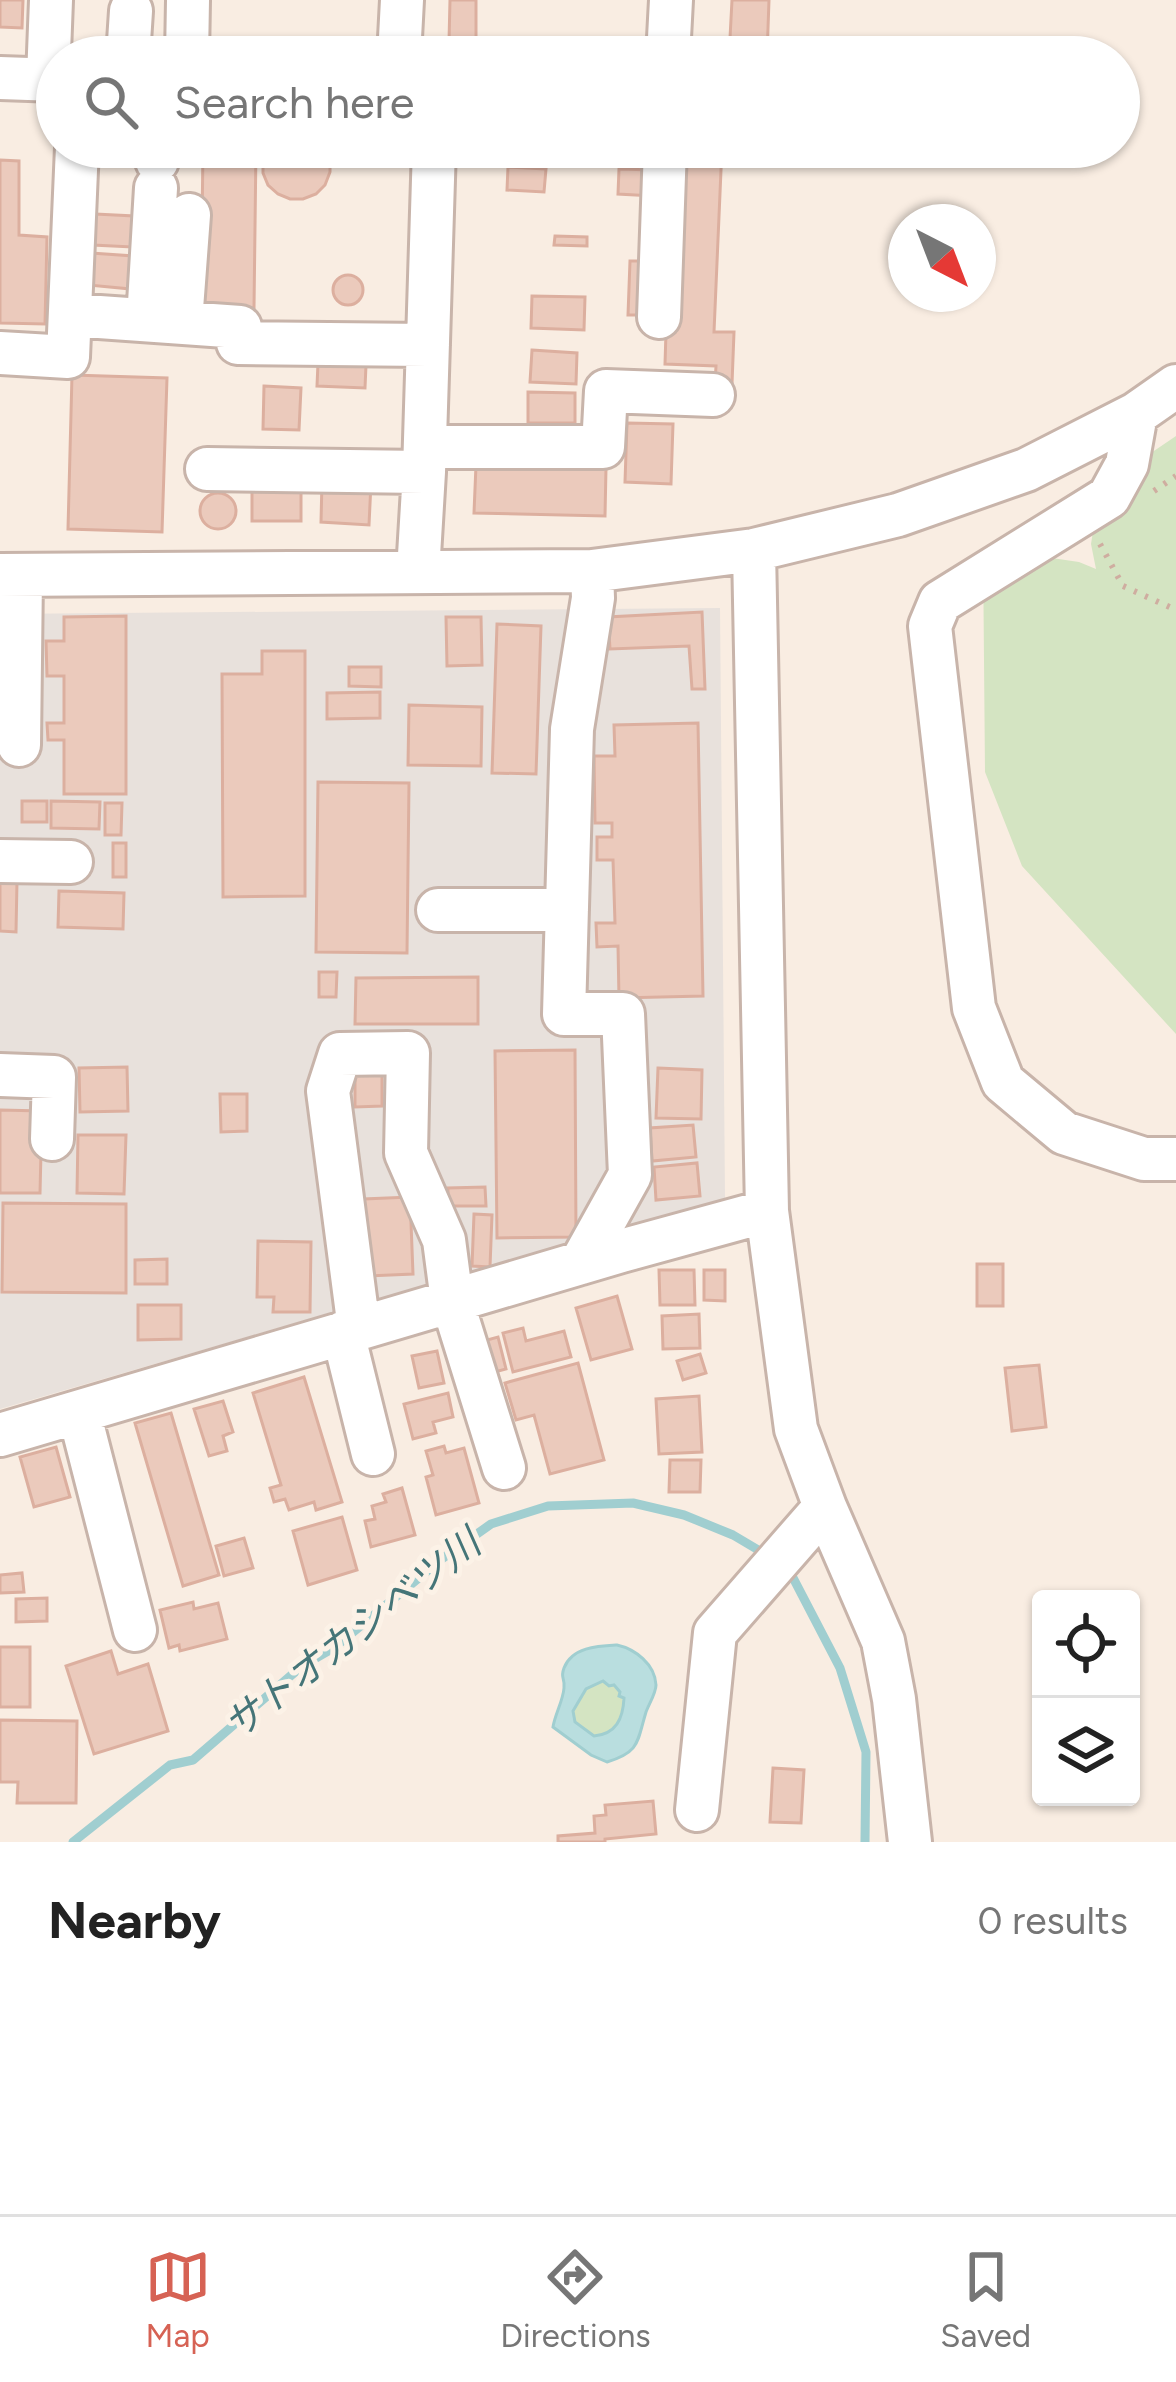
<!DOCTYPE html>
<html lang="en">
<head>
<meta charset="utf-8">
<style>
  :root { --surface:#fff; --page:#f6f6f6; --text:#222; --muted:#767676; --line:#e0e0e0; --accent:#d66254 }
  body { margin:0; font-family:Figtree,"Noto Sans JP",sans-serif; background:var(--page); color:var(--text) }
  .controls { position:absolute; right:36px; bottom:36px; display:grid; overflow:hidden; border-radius:12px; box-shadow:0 3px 9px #0004 }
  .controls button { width:108px; height:108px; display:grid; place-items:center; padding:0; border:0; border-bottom:3px solid var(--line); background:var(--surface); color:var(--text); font:60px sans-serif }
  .compass { position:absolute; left:888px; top:204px; width:108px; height:108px; border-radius:50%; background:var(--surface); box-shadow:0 3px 9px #0004; rotate:138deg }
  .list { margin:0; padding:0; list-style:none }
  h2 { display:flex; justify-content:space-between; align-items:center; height:156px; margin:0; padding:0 48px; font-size:51px }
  h2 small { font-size:39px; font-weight:400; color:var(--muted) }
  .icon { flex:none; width:66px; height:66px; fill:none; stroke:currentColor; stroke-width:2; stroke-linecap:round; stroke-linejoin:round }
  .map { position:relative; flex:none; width:1176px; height:1842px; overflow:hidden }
  .search { position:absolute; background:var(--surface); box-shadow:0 3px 9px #0004; left:36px; right:36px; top:36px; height:132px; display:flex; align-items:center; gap:30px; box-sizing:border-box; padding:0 42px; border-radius:66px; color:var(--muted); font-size:45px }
  .sheet { height:372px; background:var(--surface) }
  nav { display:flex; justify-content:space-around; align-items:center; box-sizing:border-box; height:168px; border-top:3px solid var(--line); background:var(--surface); font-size:33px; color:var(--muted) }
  nav a { display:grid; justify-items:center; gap:6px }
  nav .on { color:var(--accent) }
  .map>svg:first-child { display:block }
  .industrial { fill:#e8e1dc }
  .green { fill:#d4e4c2 }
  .water { fill:#b9dedf; stroke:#a0ced0; stroke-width:3; fill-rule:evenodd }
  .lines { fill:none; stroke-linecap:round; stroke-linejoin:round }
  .stream { stroke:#a0ced0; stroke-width:9 }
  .building { fill:#ebcabc; stroke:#dcaf9f; stroke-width:3 }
  .minor-casing { stroke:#c8b4aa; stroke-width:48 }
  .path { stroke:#cfada0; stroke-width:6; stroke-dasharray:3 9; stroke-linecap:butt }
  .minor { stroke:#fff; stroke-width:42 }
  .labels { text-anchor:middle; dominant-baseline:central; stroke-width:10; stroke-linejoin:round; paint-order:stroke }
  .water-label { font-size:39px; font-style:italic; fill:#457578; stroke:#fcf2e7 }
</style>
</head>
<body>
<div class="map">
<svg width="1176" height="1842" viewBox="0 0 1176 1842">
  <rect width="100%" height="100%" fill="#f9ede2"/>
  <!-- industrial -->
  <path class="industrial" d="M720,608L725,1198L0,1409V614Z"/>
  <!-- green -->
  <path class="green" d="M1176,436V1034L1022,866L985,772L983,548L1079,562L1096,569L1091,544L1094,525L1148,455Z
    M604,1681C637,1694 625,1732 594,1737L575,1722L573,1711L586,1689Z"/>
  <!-- water -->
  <path class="water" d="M617,1645C635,1649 655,1664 656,1685C656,1693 649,1704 646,1712C637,1742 640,1752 607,1762L591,1755L553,1727C555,1714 563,1701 564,1688C565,1676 560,1679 564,1668C572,1647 598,1646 617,1645ZM603,1681L609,1686L614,1685L620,1692L619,1696L624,1698C623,1719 616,1734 594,1736L575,1722L573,1711L586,1689Z"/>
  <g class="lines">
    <!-- stream -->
    <path class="stream" d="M789,1570L840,1668L866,1752L865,1842
      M73,1842L170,1765L193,1760L302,1666L335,1647L443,1558L491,1524L548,1506L633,1503L684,1515L733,1535L765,1554"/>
  </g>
  <!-- building -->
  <path class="building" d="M0,0H23L22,28L0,27Z
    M450,0H476V42H449Z
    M732,0H769L767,57H729Z
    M203,147H256L254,308L201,307Z
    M268,147H325L330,159V172L325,185L316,194L303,199H290L278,194L268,185L263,173V160Z
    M603,147H652L651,162H603Z
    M683,147H722L714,332H734L732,384L715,383L716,366L665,364L666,332H675Z
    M749,150L776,152V165L748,163Z
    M0,160L19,161V235L47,237L45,324L0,323Z
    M508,167L546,169L544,192L507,190Z
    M619,169L654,170L653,196L618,194Z
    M95,214L134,216L132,247L93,245Z
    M555,236L587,237V246L554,245Z
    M91,253L133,256L131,289L88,285Z
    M630,261H646L645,315H628Z
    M333 290a15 15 0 1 1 30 0a15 15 0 1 1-30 0Z
    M532,296L585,297L584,330L531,328Z
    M532,350L577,353L576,384L530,382Z
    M318,363L366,365L365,388L317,386Z
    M72,375L167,378L162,532L68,529Z
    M264,386L301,388L299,430L263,429Z
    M528,392L575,393V423H528Z
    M627,423L673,424L671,484L625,482Z
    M476,465L606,468L605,516L474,513Z
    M322,481L371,483L369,525L321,522Z
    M252,484H301V521H252Z
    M200 511a18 18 0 1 1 36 0a18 18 0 1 1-36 0Z
    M702,612L705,689H692L689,646L610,649L608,617Z
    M126,616V794H64V740H48L47,723H64V676H47L46,641H64V617Z
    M446,617H481L482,665L447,666Z
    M497,624L541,626L536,774L492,773Z
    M262,651H305V896L223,897L222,674H262Z
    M349,667H381V687L349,686Z
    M380,692V718L327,719V693Z
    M409,705L482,707L481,766L408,765Z
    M698,723L703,996L619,998L618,946L597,947L596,923H615L613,860H597V837H612V823H595L594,756H615L614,725Z
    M318,782L409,783L407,953L316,952Z
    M22,801H47V822H22Z
    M51,801L100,802L99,829L51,828Z
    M105,803H122L121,835H105Z
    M113,843H126V877H113Z
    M0,881H17L16,932L0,931Z
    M59,891L124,893L123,929L58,927Z
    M319,972H337L336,997H319Z
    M478,977V1024H355L356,978Z
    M575,1050L576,1237L497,1238L495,1051Z
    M127,1067L128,1111L80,1112L79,1068Z
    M658,1068L702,1070L701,1119L656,1118Z
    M355,1069H382V1106L355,1107Z
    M220,1094H247V1131L221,1132Z
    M0,1110L42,1111L40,1193H0Z
    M693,1125L696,1157L652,1161L650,1128Z
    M78,1135H126L124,1194L77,1193Z
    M697,1163L700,1196L656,1200L654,1167Z
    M485,1187L486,1206H448V1188Z
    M410,1197L413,1274L368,1276L364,1199Z
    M3,1203L126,1204V1293L2,1292Z
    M474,1214L492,1215L490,1267L472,1266Z
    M258,1241L311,1242L310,1312H273L274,1297H257Z
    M167,1259V1284H135V1260Z
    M977,1264H1003V1306H977Z
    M659,1270H694L695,1305H660Z
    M704,1270H725V1301L704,1300Z
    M617,1296L632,1349L591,1360L576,1308Z
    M138,1305H181V1339L138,1340Z
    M699,1314L700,1348L663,1349L662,1316Z
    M523,1328L526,1341L564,1331L571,1357L513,1372L503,1333Z
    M498,1337L506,1369L495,1372L487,1340Z
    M437,1351L444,1383L419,1388L412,1356Z
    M700,1354L706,1373L683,1380L677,1361Z
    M578,1363L604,1460L550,1474L534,1415L516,1420L505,1383Z
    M1039,1365L1046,1427L1012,1431L1005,1368Z
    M304,1377L342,1502L316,1510L314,1502L289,1510L285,1499L274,1502L270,1488L281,1485L253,1393Z
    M448,1393L453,1417L433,1422L436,1433L413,1439L404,1404Z
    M699,1396L702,1452L659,1454L656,1399Z
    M223,1401L233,1432L223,1436L227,1451L209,1456L194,1409Z
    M171,1413L219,1575L183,1586L135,1423Z
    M444,1446L446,1453L464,1448L479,1503L436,1515L426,1477L433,1475L426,1451Z
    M56,1447L70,1497L34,1507L20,1457Z
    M670,1460H701L700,1492H669Z
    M402,1488L415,1535L371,1547L365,1521L375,1519L372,1506L386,1502L383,1494Z
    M342,1517L357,1570L308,1585L293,1531Z
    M244,1538L253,1568L224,1576L216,1546Z
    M22,1573L24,1592L0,1593V1575Z
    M47,1598V1621L16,1622V1599Z
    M193,1602L194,1609L218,1603L227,1639L180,1651L179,1645L169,1648L160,1610Z
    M0,1647H30V1707H0Z
    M111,1651L118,1674L148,1664L168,1731L94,1754L66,1666Z
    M0,1720L77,1721L76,1803H17L18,1782H0Z
    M773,1768L804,1770L801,1823L770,1822Z
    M653,1801L656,1834L605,1839V1842H558V1836L595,1833L594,1816L606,1815L605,1805Z"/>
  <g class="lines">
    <defs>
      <path id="minor" d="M128,57L131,11
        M187,57L188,0
        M399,57L402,0
        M668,57L671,0
        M0,78L57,80
        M48,79L51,0
        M157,161L158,147
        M71,315L240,327L238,343L428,345
        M659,317L665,147
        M148,320L156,188
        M181,322L189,215
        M0,353L68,357L77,147
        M1136,414L1127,464L1109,497L940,602L930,626L974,1008L1003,1082L1064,1133L1144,1159H1176
        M425,447H603L606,391L713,395
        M207,469L424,472
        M754,550L767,1211L796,1429L825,1507L883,1641L894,1699L910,1842
        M418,572L424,472L434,147
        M0,575L592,571L754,550L898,515L1026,470L1136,414L1176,386
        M19,745L21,575
        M0,861L71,862
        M438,910H567
        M0,1075L54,1077L52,1139
        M581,1263L630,1175L623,1014H564L572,729L593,598L592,571
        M359,1329L328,1091L340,1054L408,1053L406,1153L444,1240L452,1301L504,1468
        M343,1333L373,1454
        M79,1412L135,1630
        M0,1435L621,1251L767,1211
        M697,1810L715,1633L825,1507"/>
    </defs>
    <!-- minor casing -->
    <use href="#minor" class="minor-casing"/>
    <!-- path -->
    <path class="path" d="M1154,491L1176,476
      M1100,544L1123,586L1176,610"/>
    <!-- minor -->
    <use href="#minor" class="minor"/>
  </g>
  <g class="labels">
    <!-- water labels -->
    <g class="water-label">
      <text transform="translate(352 1634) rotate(-38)">サトオカシベツ川</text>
    </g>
  </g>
</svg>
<div class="controls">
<button><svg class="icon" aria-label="locate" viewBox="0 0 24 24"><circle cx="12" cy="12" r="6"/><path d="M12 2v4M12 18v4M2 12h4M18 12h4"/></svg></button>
<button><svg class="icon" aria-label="layers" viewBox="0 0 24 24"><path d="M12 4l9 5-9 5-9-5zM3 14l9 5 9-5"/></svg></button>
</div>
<svg class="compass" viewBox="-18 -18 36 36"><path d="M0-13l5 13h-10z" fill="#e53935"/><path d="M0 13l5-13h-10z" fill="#767676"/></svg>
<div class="search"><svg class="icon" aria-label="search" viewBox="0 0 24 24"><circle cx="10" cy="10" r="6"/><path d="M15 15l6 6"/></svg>Search here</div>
</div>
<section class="sheet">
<h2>Nearby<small>0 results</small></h2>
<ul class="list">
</ul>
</section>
<nav>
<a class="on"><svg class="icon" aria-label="map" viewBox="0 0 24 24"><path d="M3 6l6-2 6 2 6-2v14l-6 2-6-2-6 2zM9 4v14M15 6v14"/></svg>Map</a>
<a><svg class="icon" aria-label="directions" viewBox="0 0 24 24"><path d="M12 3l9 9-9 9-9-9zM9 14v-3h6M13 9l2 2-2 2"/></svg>Directions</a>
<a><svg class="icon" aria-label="saved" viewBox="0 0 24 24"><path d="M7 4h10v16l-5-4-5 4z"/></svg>Saved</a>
</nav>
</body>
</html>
